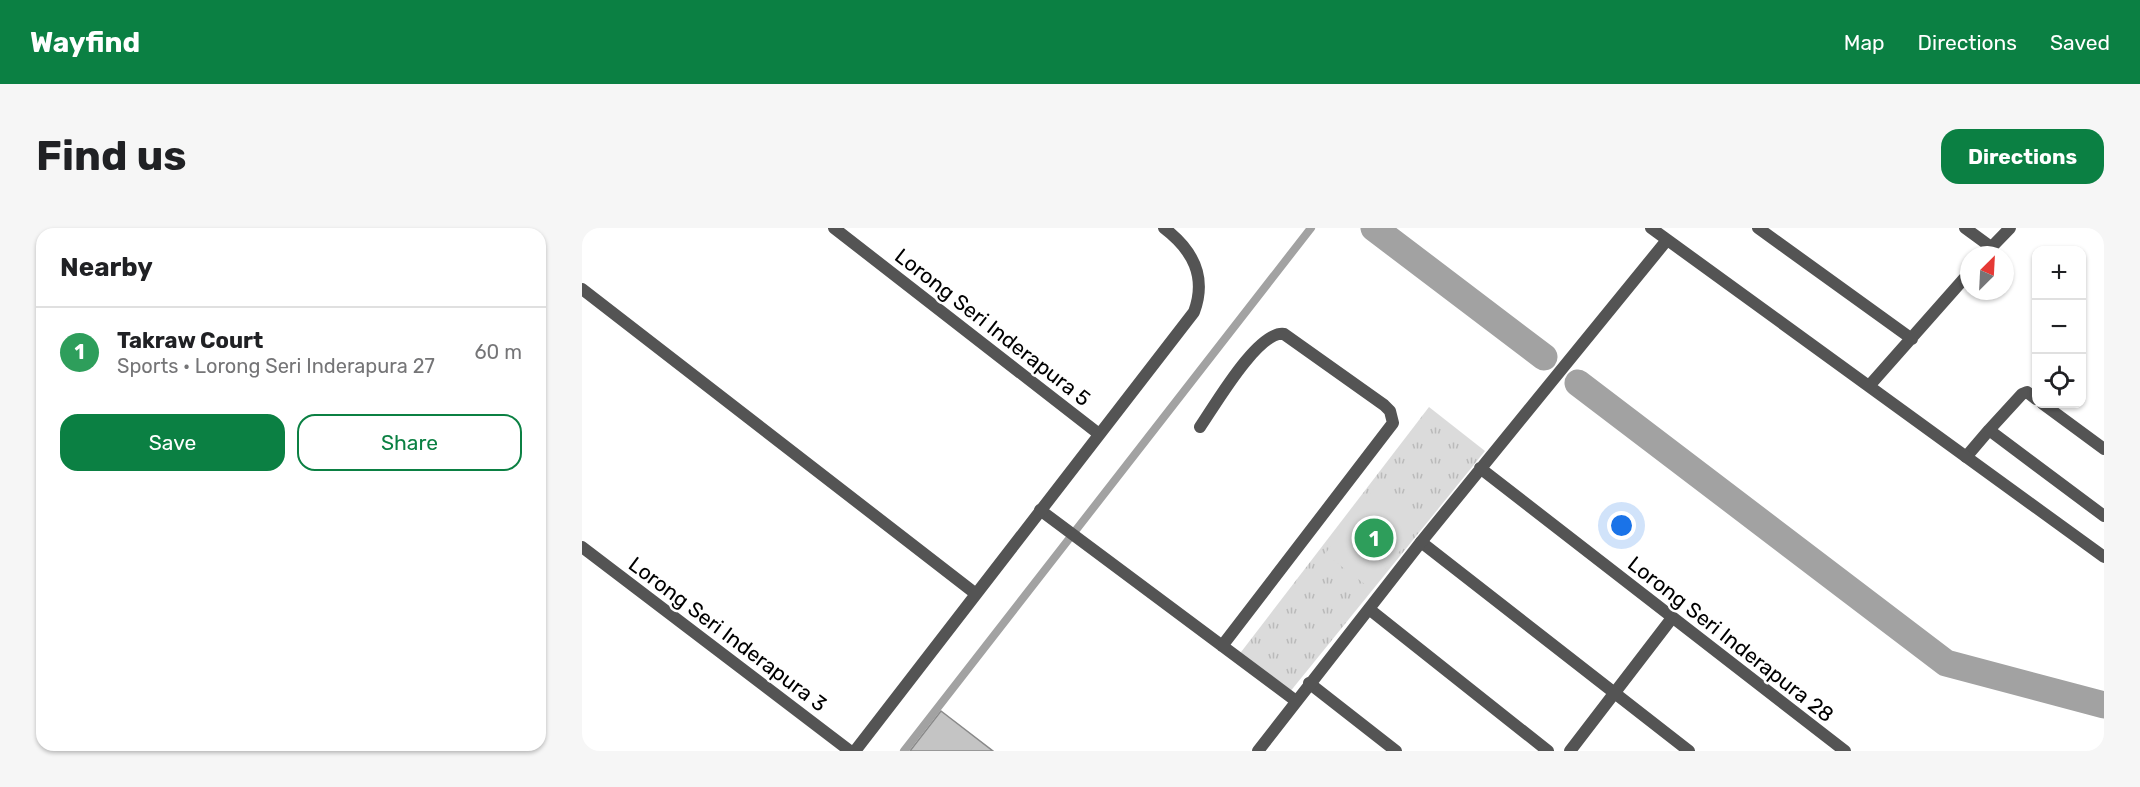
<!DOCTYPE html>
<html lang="en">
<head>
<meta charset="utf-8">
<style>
  :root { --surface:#fff; --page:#f6f6f6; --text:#202124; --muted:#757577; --line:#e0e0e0; --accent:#0b8043 }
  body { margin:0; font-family:Rubik,sans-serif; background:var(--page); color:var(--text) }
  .controls { position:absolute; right:18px; top:18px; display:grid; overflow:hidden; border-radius:12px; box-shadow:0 2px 4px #0004 }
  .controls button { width:54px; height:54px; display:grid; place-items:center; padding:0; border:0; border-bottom:2px solid var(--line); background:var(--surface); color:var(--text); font:30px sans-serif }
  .compass { position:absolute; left:1378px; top:18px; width:54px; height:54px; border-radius:50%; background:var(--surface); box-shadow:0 2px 4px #0004; rotate:24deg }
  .you { position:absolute; left:1040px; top:298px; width:21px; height:21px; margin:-15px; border:4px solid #fff; border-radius:50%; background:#1a73e8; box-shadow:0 0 0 9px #1a73e833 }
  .badge { display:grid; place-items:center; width:39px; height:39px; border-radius:50%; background:var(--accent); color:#fff; font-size:20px; font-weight:700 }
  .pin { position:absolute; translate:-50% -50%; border:3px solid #fff; box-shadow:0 2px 6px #0006 }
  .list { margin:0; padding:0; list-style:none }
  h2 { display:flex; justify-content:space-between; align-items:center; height:78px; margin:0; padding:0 24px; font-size:26px }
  h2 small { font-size:20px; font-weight:400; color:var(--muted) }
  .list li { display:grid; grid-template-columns:39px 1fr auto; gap:18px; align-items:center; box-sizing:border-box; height:90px; padding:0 24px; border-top:2px solid var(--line) }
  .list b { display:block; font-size:22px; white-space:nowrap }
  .list p { margin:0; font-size:20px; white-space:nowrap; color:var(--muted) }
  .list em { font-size:20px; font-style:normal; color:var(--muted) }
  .actions { display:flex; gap:12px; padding:18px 24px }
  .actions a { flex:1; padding:14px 0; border:2px solid var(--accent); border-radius:18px; text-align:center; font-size:21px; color:var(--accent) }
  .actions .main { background:var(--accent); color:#fff }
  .icon { flex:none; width:33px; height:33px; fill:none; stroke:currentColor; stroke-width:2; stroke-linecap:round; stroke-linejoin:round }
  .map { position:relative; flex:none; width:1522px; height:523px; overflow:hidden; border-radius:18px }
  header { display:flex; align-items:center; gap:36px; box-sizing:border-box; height:84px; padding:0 30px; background:var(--accent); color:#fff }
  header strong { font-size:28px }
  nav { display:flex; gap:33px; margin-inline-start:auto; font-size:21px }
  .intro { display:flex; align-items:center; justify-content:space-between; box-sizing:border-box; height:144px; padding:0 36px }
  h1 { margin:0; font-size:42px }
  .button { padding:15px 27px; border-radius:18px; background:var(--accent); color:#fff; font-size:21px; font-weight:700 }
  main { display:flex; gap:36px; padding:0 36px }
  aside { flex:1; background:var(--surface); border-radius:18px; box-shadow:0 2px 4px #0004 }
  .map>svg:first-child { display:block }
  .grass { fill:url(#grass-tufts) }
  .park { fill:#dbdbdb }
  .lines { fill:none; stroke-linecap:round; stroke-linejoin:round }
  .stream { stroke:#a2a2a2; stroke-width:8 }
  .canal { stroke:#a2a2a2; stroke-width:27 }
  .building { fill:#c4c4c4; stroke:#898989; stroke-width:1.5 }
  .lane { stroke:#545454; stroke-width:12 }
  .street { stroke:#545454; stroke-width:12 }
  .labels { text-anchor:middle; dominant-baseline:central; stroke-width:5; stroke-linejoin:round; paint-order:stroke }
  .street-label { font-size:21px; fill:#000; stroke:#fff }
</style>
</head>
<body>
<header>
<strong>Wayfind</strong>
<nav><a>Map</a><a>Directions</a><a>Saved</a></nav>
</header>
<div class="intro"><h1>Find us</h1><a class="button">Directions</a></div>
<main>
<aside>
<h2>Nearby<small></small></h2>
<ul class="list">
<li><span class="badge" style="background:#2e9e5b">1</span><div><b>Takraw Court</b><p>Sports · Lorong Seri Inderapura 27</p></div><em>60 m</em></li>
</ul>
<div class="actions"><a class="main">Save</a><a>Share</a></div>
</aside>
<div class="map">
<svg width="1522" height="523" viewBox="0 0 1522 523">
  <defs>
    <pattern id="grass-tufts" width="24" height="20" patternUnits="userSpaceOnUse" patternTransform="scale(1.5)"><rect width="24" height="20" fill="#dbdbdb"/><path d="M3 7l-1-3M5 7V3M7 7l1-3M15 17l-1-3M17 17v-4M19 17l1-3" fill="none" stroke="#bababa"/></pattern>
  </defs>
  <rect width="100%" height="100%" fill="#fff"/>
  <!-- grass -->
  <path class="grass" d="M847,179L903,223L703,470L656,428Z"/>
  <!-- park -->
  <path class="park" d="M792,261L841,294L788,360L743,326Z"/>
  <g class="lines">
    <!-- stream -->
    <path class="stream" d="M322,523L729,0"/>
    <!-- canal -->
    <path class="canal" d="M792,0L962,129
      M996,155L1364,435L1522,477"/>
  </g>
  <!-- building -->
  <path class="building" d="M359,483L411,523H328Z"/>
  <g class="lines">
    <!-- lane -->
    <path class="lane" d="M1383,0L1409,19
      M1461,176L1522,221
      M618,199C632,179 676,102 702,106L802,177L808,183L811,195L640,418
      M1407,202L1440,166L1445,164L1454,171
      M1384,229L1407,202L1522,288
      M458,282L714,473
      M839,314L1107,523
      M727,455L814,523
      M988,523L1090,390"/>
    <!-- street -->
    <path class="street" d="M252,0L517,206
      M1069,0L1522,329
      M1176,0L1330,111
      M1402,27L1428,0
      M0,61L394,366
      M1287,158L1387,45
      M898,240L1263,523
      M0,319L268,523
      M787,381L966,523
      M273,523L612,84C625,49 611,22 582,0
      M676,523L839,314L1085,12"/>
  </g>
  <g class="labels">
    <!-- street labels -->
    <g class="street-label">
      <text transform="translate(411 99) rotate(38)">Lorong Seri Inderapura 5</text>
      <text transform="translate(146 406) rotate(37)">Lorong Seri Inderapura 3</text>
      <text transform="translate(1149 411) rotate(38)">Lorong Seri Inderapura 28</text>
    </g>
  </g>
</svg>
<div class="controls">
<button>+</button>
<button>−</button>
<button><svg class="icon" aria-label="locate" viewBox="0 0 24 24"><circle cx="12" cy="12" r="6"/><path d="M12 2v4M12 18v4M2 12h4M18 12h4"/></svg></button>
</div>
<svg class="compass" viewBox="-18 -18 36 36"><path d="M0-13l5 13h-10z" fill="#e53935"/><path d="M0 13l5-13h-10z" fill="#757577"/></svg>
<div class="you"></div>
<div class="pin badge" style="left:792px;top:310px;background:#2e9e5b">1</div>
</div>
</main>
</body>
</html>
